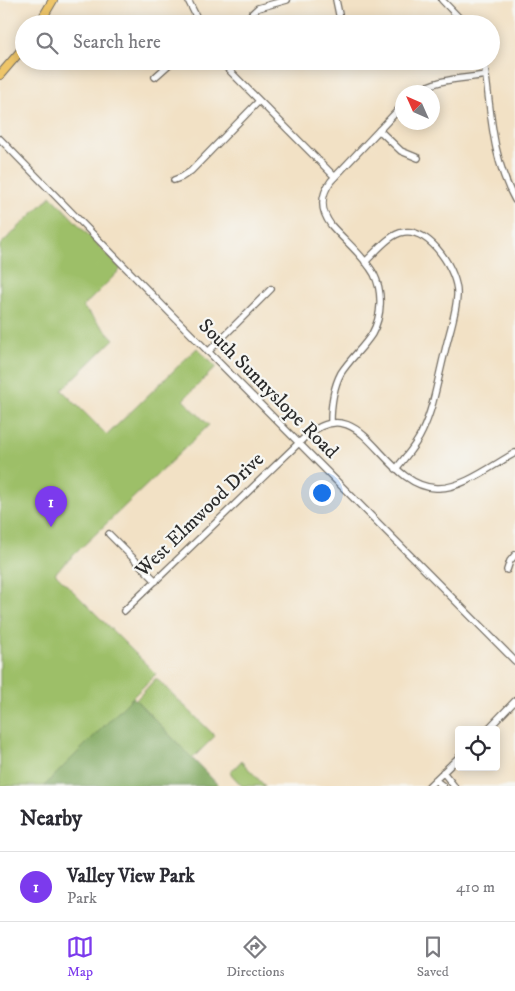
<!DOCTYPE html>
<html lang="en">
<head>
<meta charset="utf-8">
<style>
  :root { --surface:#fff; --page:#f2f2f3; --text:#2b2b33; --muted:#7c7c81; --line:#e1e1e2; --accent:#7c3aed }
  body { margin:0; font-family:"IM FELL DW Pica",serif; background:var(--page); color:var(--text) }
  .controls { position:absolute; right:15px; bottom:15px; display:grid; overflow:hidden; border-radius:5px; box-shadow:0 2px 12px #0003 }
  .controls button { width:45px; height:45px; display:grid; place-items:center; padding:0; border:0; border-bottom:1px solid var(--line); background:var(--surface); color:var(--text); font:25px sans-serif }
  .compass { position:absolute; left:395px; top:85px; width:45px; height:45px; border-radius:50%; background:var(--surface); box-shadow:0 2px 12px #0003; rotate:315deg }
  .you { position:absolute; left:321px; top:492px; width:18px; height:18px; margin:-12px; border:4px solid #fff; border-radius:50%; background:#1a73e8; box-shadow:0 0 0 8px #1a73e833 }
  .badge { display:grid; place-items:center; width:32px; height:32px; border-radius:50%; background:var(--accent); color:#fff; font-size:16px; font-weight:700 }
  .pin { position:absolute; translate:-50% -41px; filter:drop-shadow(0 1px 2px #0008) }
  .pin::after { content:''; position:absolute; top:26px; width:18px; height:15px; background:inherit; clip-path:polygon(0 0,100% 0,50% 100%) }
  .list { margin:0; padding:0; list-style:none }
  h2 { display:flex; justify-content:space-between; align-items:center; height:65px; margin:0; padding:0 20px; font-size:21px }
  h2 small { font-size:16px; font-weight:400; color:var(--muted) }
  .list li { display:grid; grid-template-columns:32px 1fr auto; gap:15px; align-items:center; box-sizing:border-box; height:70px; padding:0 20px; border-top:1px solid var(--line) }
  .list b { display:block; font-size:19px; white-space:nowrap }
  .list p { margin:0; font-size:16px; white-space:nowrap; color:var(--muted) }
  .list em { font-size:16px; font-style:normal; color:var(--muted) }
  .icon { flex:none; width:28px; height:28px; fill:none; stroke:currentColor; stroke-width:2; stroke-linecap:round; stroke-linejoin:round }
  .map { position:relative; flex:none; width:515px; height:786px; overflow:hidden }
  .search { position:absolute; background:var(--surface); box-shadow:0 2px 12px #0003; left:15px; right:15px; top:15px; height:55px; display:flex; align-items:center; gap:12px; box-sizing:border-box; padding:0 18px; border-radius:28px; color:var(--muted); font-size:19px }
  .sheet { height:135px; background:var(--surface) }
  nav { display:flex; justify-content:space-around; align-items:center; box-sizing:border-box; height:70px; border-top:1px solid var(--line); background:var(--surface); font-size:14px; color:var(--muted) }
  nav a { display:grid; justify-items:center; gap:2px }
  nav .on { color:var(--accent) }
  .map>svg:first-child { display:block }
  .green { fill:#9dbf68; stroke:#64754a }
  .forest { fill:#7ea65c; stroke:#546844 }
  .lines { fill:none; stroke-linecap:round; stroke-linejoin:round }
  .minor-casing { stroke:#716b61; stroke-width:8 }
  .major-casing { stroke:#716b61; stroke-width:10 }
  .minor { stroke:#fff; stroke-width:5.5 }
  .major { stroke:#eec569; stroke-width:8 }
  .labels { text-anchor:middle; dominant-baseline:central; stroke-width:4.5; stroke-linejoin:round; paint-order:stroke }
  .street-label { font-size:20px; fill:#2b2b2b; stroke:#f6f6f2 }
</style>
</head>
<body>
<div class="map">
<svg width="515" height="786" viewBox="0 0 515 786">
  <rect width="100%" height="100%" fill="#f6f6f2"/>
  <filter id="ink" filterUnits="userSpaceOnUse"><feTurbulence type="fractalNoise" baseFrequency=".02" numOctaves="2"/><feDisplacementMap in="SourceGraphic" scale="10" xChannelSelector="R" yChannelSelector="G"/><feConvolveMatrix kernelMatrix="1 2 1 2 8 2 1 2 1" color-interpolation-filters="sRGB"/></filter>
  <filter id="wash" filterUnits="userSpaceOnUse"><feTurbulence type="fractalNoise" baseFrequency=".0096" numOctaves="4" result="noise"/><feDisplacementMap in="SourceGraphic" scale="20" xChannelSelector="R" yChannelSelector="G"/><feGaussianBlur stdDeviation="1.12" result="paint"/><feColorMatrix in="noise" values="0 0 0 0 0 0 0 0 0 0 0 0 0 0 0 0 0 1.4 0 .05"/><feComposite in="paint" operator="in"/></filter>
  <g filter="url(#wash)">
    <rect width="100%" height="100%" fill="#f2e1c5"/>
    <!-- green -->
    <path class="green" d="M51,196L121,269L83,307L114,339L62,390L107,435L197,348L216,367L183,400L209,425L55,573L156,674L44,786H0V245Z
      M156,678L215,736L192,759L136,700Z
      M241,761L265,786H242L230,773Z"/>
    <!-- forest -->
    <path class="forest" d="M133,697L219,786H44Z"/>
  </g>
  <g filter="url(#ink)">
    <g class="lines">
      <defs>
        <path id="minor" d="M188,0L200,24
          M336,0L341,24
          M442,0L465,24
          M241,24L258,8L287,0
          M220,61L335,177
          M484,61C491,109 491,157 515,200
          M155,77L173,61
          M417,92C437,78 463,79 486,75
          M379,130L401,151L418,158
          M0,139L169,312L515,661
          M174,180L182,177L191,171L259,101
          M365,262C376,252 389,234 404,232C430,228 459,272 457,296C456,314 449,333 445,351C438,378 434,407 422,432C416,446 405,457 396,469
          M208,352L271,289
          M331,422C331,405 333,388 341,373C350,359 363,348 372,334C382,316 383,292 374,274C364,256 345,241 331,225C320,210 320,196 331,181L402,106
          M109,534L156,581
          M507,570L510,561L515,555
          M124,611L304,438C363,385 380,486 436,488C461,490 493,465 515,453
          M487,730L515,701
          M443,772L454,786
          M435,780L443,786
          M429,786L459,757"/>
        <path id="major" d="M39,24L53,0
          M0,75L24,47"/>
      </defs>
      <!-- minor casing -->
      <use href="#minor" class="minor-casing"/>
      <!-- major casing -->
      <use href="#major" class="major-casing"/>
      <!-- minor -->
      <use href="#minor" class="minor"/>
      <!-- major -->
      <use href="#major" class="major"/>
    </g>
  </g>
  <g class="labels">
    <!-- street labels -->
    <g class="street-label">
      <text transform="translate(268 389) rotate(45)">South Sunnyslope Road</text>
      <text transform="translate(200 515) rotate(-44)">West Elmwood Drive</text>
    </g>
  </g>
</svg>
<div class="controls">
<button><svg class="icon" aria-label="locate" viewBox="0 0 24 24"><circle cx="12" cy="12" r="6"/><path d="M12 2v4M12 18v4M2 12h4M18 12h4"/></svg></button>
</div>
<svg class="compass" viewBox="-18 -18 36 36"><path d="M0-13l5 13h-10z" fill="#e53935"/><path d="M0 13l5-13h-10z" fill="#7c7c81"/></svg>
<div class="you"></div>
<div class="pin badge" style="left:51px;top:527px">1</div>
<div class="search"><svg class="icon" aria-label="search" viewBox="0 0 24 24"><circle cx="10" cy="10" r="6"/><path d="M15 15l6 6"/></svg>Search here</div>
</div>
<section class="sheet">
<h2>Nearby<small></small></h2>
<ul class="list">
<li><span class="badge">1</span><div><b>Valley View Park</b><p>Park</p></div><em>410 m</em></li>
</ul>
</section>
<nav>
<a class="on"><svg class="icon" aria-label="map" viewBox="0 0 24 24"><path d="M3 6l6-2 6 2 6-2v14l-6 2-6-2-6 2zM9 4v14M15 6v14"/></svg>Map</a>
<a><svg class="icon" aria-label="directions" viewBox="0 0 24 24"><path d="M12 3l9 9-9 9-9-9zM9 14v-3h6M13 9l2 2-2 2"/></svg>Directions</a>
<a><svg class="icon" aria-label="saved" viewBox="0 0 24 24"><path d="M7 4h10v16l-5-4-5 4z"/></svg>Saved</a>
</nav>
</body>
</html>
